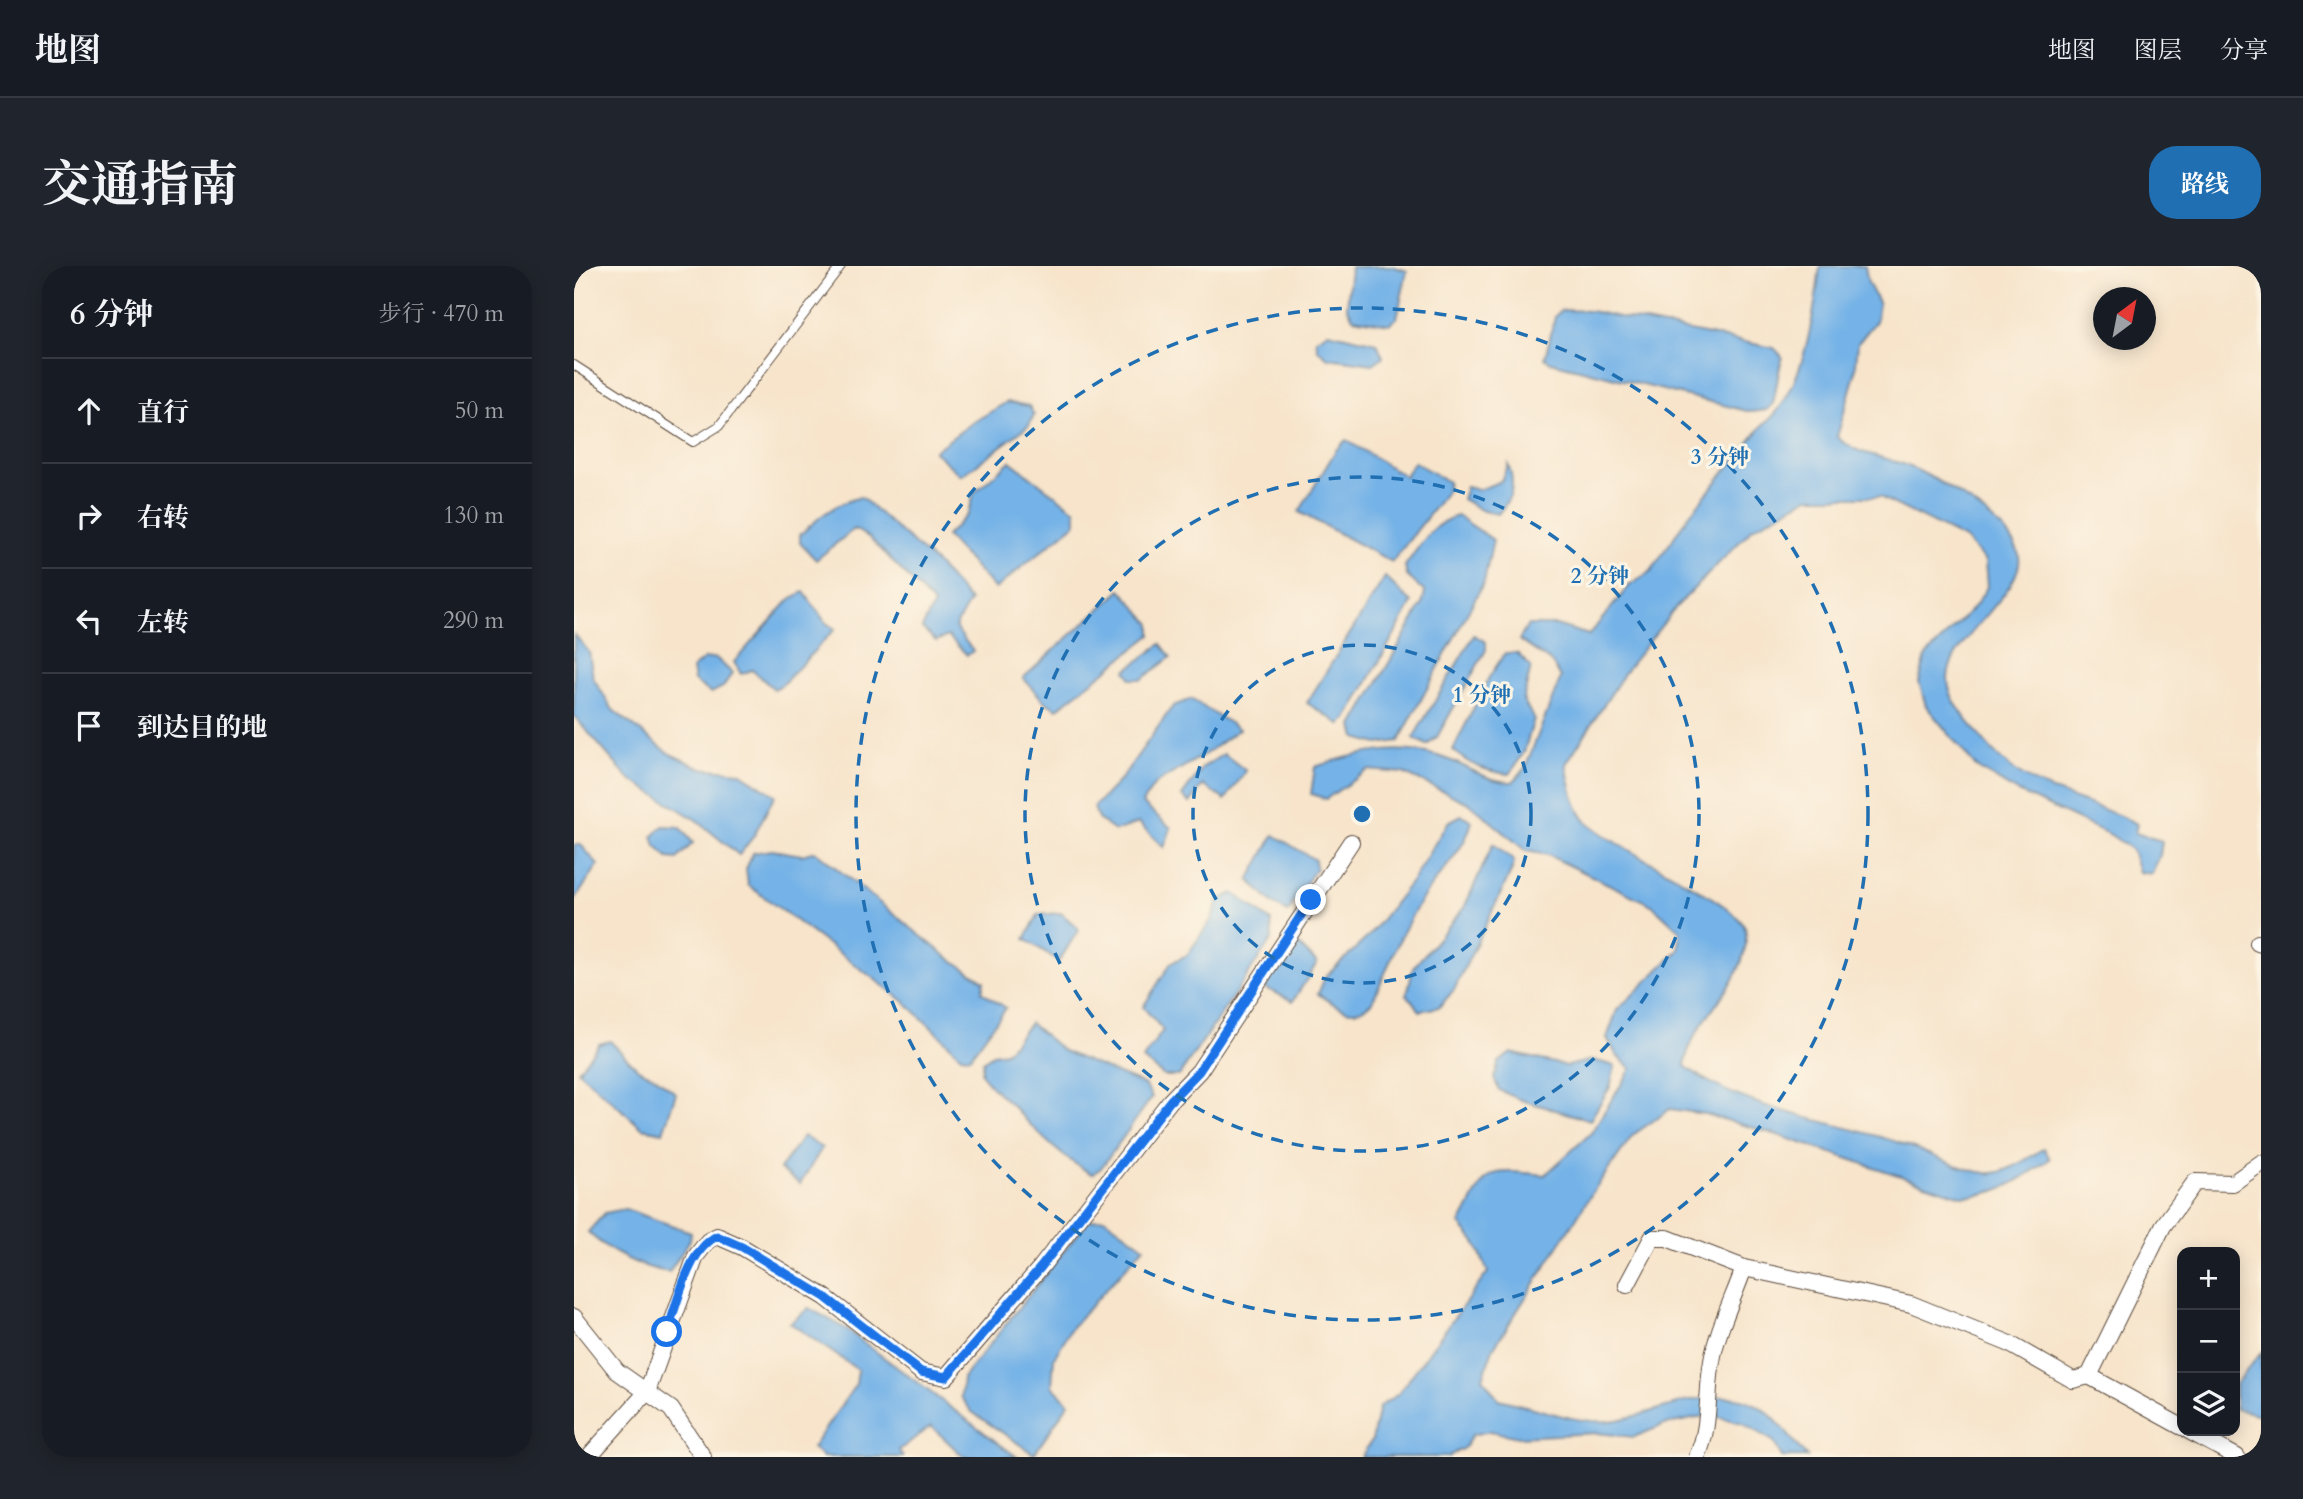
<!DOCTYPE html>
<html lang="zh">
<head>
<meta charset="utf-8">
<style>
  :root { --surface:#171b24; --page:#20242c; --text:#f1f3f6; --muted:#9ea1a6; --line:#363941; --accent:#1f6fb2 }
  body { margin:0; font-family:Cardo,"Noto Serif SC",serif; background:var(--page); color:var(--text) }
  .controls { position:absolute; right:21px; bottom:21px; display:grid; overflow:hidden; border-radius:14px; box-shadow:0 4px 18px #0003 }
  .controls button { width:63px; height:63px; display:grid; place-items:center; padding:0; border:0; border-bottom:2px solid var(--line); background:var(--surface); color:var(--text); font:35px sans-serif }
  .compass { position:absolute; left:1519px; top:21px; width:63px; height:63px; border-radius:50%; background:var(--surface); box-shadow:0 4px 18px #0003; rotate:32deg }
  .stop { position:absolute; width:21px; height:21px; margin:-16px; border:5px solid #1a73e8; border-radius:50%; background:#fff }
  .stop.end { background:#1a73e8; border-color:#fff; box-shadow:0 2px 7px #0008 }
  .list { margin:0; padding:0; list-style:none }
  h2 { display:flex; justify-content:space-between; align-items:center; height:91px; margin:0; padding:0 28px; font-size:30px }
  h2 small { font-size:23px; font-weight:400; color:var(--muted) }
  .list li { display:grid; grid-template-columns:46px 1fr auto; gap:21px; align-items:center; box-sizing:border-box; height:105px; padding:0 28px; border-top:2px solid var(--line) }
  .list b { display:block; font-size:26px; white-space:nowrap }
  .list em { font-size:23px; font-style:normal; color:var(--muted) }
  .icon { flex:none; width:38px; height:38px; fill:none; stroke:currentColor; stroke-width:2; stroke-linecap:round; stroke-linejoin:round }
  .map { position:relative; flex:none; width:1687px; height:1191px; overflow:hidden; border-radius:28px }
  header { display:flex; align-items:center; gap:42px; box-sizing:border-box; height:98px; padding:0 35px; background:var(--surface); border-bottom:2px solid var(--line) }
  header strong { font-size:33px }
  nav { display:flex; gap:38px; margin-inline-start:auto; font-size:24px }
  .intro { display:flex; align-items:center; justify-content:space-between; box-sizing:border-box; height:168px; padding:0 42px }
  h1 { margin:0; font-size:49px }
  .button { padding:18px 32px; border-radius:28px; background:var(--accent); color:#fff; font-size:24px; font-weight:700 }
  main { display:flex; gap:42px; padding:0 42px }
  aside { flex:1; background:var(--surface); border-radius:28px; box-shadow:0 4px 18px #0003 }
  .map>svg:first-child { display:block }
  .water { fill:#74b2e7; stroke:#586e82; stroke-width:2 }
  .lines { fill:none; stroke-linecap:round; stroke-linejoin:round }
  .lane-casing { stroke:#574638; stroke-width:10 }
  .street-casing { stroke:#574638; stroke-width:18 }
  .lane { stroke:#fff; stroke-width:8 }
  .street { stroke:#fff; stroke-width:16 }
  .route { stroke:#1a73e8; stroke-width:9 }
  .ring { fill:none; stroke:#1f6fb2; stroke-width:3.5; stroke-dasharray:12 9 }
  .centre { fill:#1f6fb2; stroke:#fcf5e5; stroke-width:3.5 }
  .ring-label { font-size:21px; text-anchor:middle; font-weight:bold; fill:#1f6fb2; stroke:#fcf5e5; stroke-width:6; stroke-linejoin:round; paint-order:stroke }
</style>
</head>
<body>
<header>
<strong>地图</strong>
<nav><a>地图</a><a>图层</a><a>分享</a></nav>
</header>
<div class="intro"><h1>交通指南</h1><a class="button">路线</a></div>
<main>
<aside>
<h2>6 分钟<small>步行 · 470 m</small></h2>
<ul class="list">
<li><svg class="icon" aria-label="ahead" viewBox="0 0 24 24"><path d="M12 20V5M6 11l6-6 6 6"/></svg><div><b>直行</b></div><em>50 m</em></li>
<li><svg class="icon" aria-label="right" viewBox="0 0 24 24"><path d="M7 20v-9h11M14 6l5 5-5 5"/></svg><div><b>右转</b></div><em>130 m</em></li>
<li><svg class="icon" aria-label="left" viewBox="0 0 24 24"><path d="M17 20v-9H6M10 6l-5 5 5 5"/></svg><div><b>左转</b></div><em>290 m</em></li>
<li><svg class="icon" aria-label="arrive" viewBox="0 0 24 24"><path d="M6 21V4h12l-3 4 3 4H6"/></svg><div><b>到达目的地</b></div></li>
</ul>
</aside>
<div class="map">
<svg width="1687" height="1191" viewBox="0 0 1687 1191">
  <rect width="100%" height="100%" fill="#fcf5e5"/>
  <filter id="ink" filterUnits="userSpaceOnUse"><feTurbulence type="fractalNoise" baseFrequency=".0143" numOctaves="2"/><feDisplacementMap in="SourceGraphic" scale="14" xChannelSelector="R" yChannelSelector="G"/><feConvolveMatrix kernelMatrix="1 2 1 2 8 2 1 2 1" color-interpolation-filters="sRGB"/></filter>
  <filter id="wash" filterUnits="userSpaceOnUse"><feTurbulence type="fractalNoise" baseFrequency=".00686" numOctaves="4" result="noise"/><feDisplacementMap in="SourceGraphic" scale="28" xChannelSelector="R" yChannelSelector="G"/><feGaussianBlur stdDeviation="1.57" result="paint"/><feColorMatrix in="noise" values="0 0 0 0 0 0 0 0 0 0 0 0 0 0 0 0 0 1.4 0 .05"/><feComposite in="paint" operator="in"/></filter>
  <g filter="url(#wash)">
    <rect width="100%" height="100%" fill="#f7e4cb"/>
    <!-- water -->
    <path class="water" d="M818,0L833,5L823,52L815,58L779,52L773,41L777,1Z
      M1246,0H1291L1294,17L1305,38L1302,55L1284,77L1281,108L1263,171C1282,188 1296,187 1320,195C1355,206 1426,249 1443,283C1461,320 1373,372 1374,413C1374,430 1385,443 1394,455C1408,474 1426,496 1446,508C1482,531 1526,538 1563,558L1561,567L1588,575L1586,589L1578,608L1565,606L1558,584L1537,569L1440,524L1402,501L1352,440L1345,416L1352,390L1402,339L1413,321L1411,295L1391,273L1306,231H1235L1179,262L1104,339L1053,403L992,498C996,516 999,539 1011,554C1034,581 1170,636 1172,666C1176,719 1114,755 1111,800C1169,845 1258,854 1326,877C1354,886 1383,903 1412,907C1432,909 1454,892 1470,882L1476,893C1446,914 1425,930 1387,930L1197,867L1131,848L1096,843L1059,869L1020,924L919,1083L909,1112L924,1133C957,1140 1002,1158 1034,1155C1083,1151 1149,1108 1194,1147C1208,1159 1220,1177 1233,1191H1208L1199,1175L1168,1157L1137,1149L1090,1159L1060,1171L1023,1167L944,1171L916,1165L898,1169L890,1182L873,1191H787L798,1174L805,1141L824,1128L914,1006L901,976L886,958C916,903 907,902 971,909L1017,867L1057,803L1043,790L1033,772L1043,744L1105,684L1106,665L1078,639L974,589L952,585L895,537L829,507L794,504L752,533L737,528L741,501C786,485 833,476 878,495C900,504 915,516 939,516L951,502L987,411L976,395L945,374L954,359H982L1015,369L1055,320L1077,305L1115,249L1190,158C1229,129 1241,46 1246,0Z
      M987,44L1016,45L1200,82L1208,90L1199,138L1193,144L1177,146L977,96L971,92L981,51Z
      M754,66L803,77L809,91L799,98L754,92L744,84L742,74Z
      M433,136L455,140L460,149L455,159L387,210L360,185L398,157Z
      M772,174L831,210L840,196L874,216L872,227L818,296L725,246L762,184Z
      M436,195L502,245V257L421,323L372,270L394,248L400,227Z
      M934,198C942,218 938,232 924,248L909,245L888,233L892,221L905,224L927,215Z
      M287,231L363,298L396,335L381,361L399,385L393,389L374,370L362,375L348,362L360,338L296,272L280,263L242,294L226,277V269C245,251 261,237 287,231Z
      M884,250L919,274L910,316L825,475L804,478L782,472L779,460L848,339L851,326L833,310L831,300C845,281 859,255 884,250Z
      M811,311L838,337L773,453L766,458L733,437Z
      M547,324L577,358V369L483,443L470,435L449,412Z
      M230,326L252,357L261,363L208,419L200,423L178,404L167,408L160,396L216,333Z
      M0,368L15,386L19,412L39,444L96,488L127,502L165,506L201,529L179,571L165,589L121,553L54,512L0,450Z
      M900,369L912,376V384L863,471L853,479L839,472Z
      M587,378L597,391L568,413H557L552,404Z
      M931,387H943L957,401L949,434L960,453L950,486L936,508C914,506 894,499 879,484L914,413Z
      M142,392L158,407L149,421L137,427L120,415L118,403L130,393Z
      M617,433L665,463L633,487L581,518L568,537L597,562L590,582L565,557L541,565L524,553L520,541L547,513L599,440Z
      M650,488L672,505L651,534L629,519L616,537L608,530L629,501Z
      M888,549L898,555C890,587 865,606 848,633C827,664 814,703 798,736C778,755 764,740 744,728L751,711L795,670L840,612L874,556Z
      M89,560L106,561L119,577L103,593L94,592L82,580L79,570Z
      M700,569L741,594L742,602L714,646L700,639L675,614Z
      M919,578L940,595L937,606L880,724L865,741L846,745L833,729L839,702L890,642Z
      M0,579H7L24,599L0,635Z
      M198,584L228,589L241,585L372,690L410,715L408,726L432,742L396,791L387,790L331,736L174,619L172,603L179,587Z
      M659,627L697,655L698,673L605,810H590L569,793L589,764L569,741L597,697L613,689L638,653L644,635Z
      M487,647L505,663L485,695L451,673L464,649Z
      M721,675L743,697L719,735L691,722Z
      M456,757L489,785L571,819L578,831L527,902L518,908C488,892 468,871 445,847C432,832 418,824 407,807L409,795L419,788L432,786Z
      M36,775L64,803L80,810L102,827L89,866L68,862L4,805L25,778Z
      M937,787L993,800L1019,794L1041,800L1036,821L1016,854L947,834L925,824L920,812L925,796Z
      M229,870L248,882L226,918L206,903Z
      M51,943L117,966L116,974L95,1006C67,1002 34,986 14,966L31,947Z
      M530,952L570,981L497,1062L480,1092L478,1120L495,1137L460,1188L398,1146L387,1131L389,1112L514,955Z
      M235,1042L269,1061L443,1191H390L357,1160L325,1184L329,1191H249L238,1182L282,1118L284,1104L216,1057Z
      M1687,1087V1149L1661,1143V1118Z"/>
  </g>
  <g filter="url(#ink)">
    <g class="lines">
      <defs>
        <path id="lane" d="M0,99L119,176L145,160L267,0"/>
        <path id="street" d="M1684,677L1687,678
          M1053,1019L1078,972H1093L1170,1002L1337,1038L1434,1077L1499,1114L1515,1110L1589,960L1621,916L1659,917L1687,897
          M0,1051L43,1105L97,1143L129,1191
          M1515,1110L1608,1161
          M1615,1165L1663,1191
          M17,1188L73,1126L122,990L134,975L143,970L168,981L251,1031L347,1106L372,1111L467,1001L596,835L625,805L777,576
          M1123,1191C1137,1160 1132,1128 1138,1095C1143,1064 1160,1031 1170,1002"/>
      </defs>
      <!-- lane casing -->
      <use href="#lane" class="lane-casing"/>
      <!-- street casing -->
      <use href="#street" class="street-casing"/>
      <!-- lane -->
      <use href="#lane" class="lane"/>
      <!-- street -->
      <use href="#street" class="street"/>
    </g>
  </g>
  <g class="lines" filter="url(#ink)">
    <!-- route -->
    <path class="route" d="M93,1066C104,1037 113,985 143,970L168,981L251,1031L347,1106L372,1111L467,1001L596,835L625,805L737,634"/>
  </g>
  <!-- distance rings -->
  <g class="ring">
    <circle cx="788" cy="548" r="169"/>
    <circle cx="788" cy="548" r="337"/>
    <circle cx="788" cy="548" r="506"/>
  </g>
  <circle cx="788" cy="548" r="10" class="centre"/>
  <g class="ring-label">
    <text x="1146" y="198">3 分钟</text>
    <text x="1026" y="317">2 分钟</text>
    <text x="908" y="436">1 分钟</text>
  </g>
</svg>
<div class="controls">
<button>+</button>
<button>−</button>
<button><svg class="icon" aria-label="layers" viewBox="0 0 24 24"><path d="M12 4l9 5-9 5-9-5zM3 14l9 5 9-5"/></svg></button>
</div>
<svg class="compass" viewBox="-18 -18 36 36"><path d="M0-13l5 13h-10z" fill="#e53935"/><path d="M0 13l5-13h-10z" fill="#9ea1a6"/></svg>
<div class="stop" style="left:93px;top:1066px"></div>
<div class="stop end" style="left:737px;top:634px"></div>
</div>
</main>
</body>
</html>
